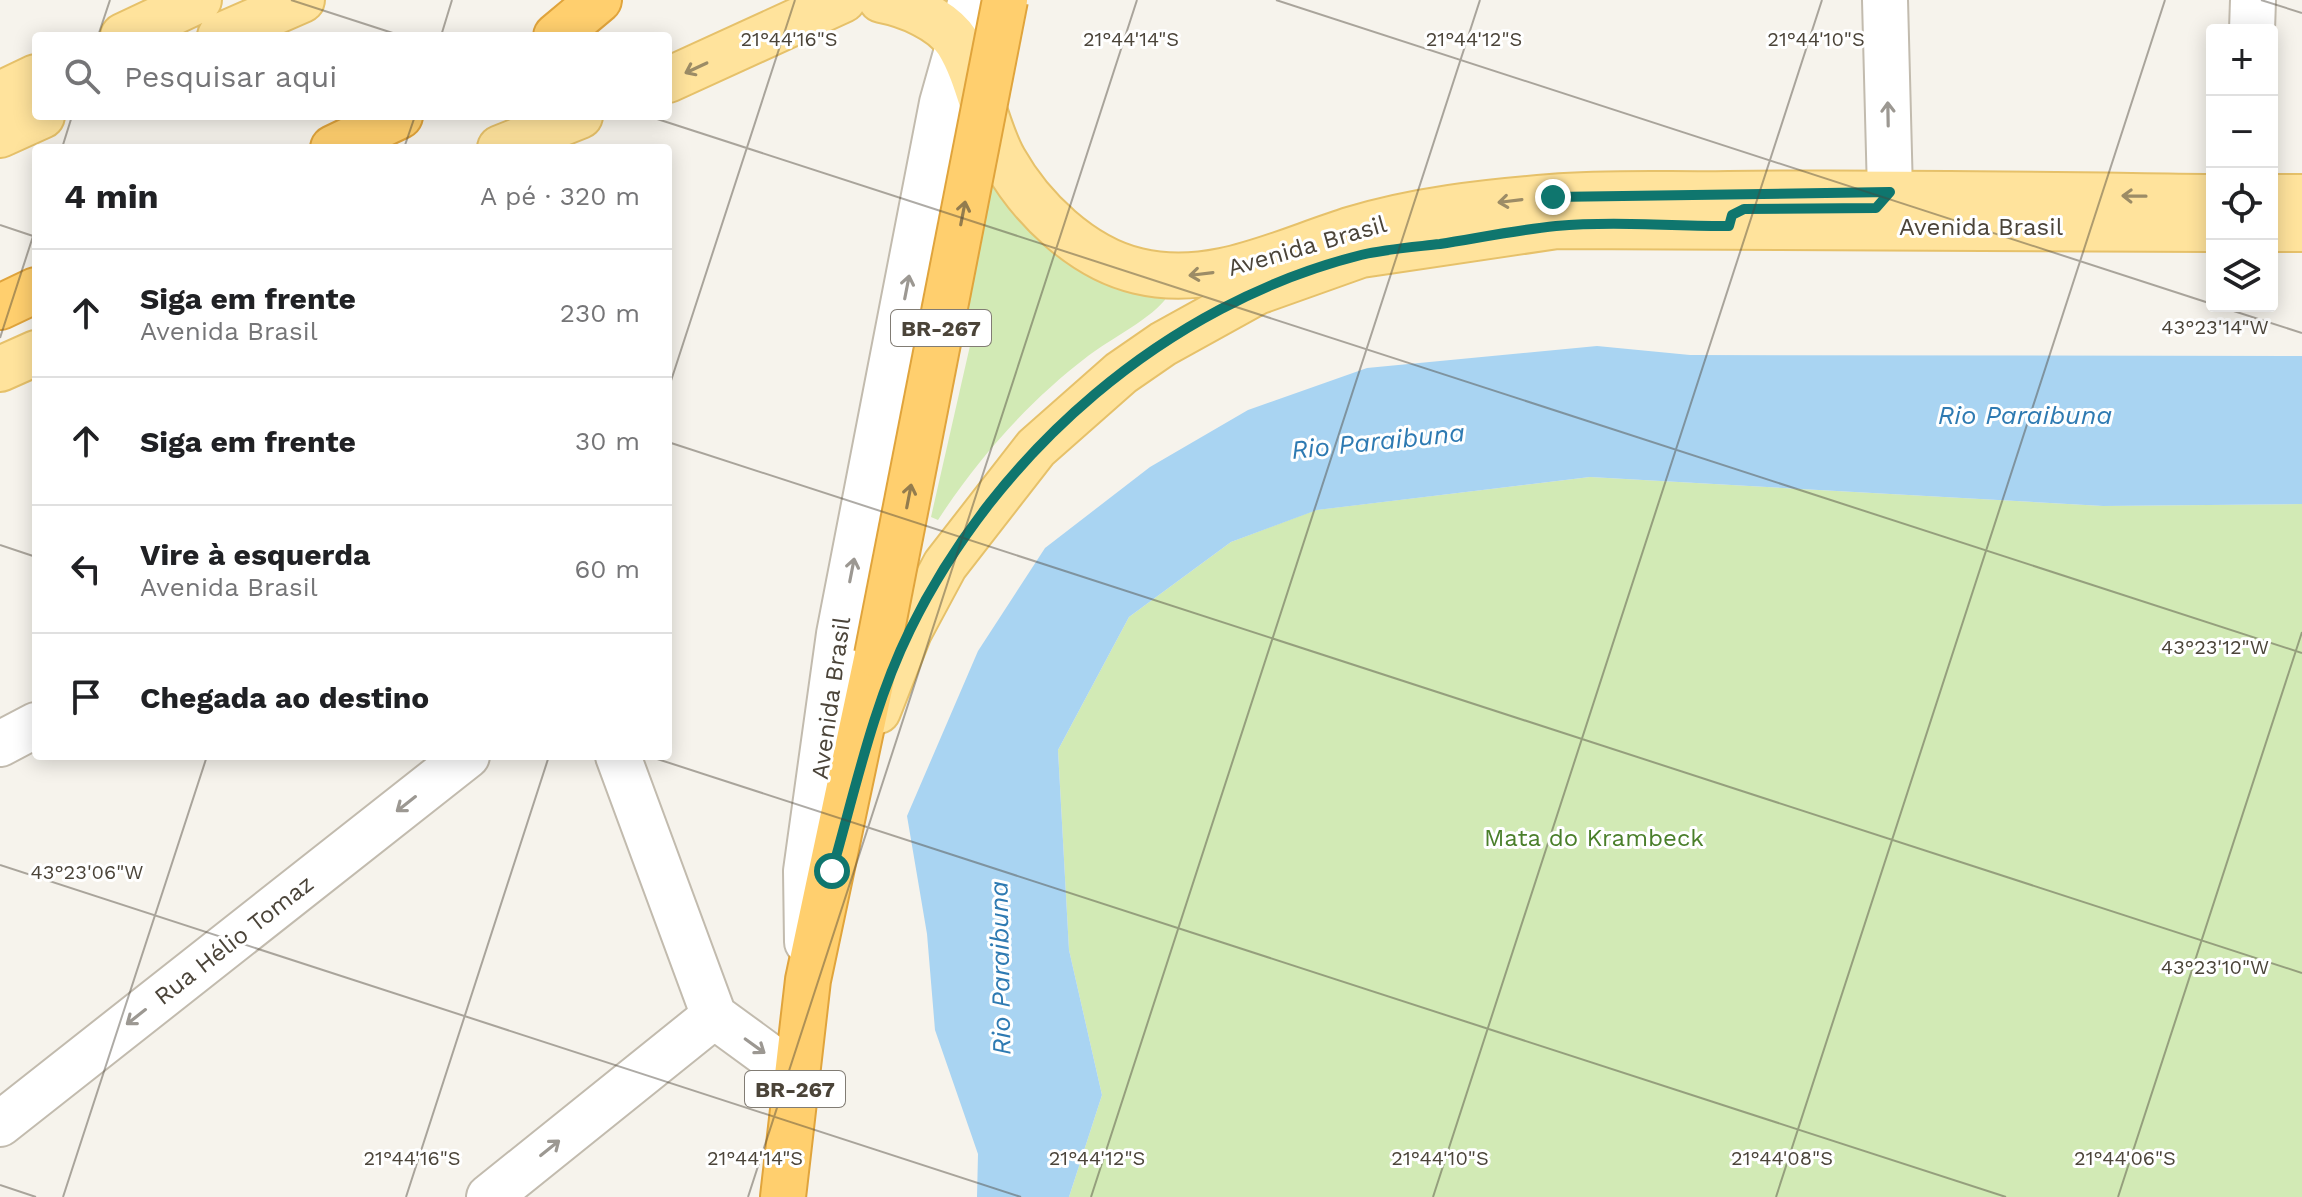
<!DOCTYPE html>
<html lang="pt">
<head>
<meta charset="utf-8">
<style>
  :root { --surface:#fff; --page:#f2f2f2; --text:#202124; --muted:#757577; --line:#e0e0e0 }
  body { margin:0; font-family:"Work Sans",sans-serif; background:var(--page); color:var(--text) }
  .controls { position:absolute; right:24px; top:24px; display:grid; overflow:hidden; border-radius:8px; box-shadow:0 4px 20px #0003 }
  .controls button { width:72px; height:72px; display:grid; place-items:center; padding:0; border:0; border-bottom:2px solid var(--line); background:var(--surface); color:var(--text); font:40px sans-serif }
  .stop { position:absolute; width:24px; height:24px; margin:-18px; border:6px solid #0f766e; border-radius:50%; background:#fff }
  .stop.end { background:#0f766e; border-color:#fff; box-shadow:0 2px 8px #0008 }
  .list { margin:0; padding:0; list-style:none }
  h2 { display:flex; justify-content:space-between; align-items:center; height:104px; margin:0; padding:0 32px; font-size:34px }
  h2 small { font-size:26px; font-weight:400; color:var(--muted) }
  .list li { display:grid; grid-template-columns:52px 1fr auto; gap:24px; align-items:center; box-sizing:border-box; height:128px; padding:0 32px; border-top:2px solid var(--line) }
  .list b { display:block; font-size:30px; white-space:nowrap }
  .list p { margin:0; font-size:26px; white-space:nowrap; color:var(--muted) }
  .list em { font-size:26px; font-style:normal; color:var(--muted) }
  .icon { flex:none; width:44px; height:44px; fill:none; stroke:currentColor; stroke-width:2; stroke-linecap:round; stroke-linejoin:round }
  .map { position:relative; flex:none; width:2302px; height:1197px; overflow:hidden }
  .search { position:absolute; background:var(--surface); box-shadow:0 4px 20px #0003; left:32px; top:32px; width:640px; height:88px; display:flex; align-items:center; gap:20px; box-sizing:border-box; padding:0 28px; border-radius:8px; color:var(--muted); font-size:30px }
  .panel { position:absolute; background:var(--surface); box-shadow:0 4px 20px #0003; left:32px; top:144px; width:640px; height:616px; border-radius:8px }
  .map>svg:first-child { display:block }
  .green { fill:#d2eab5 }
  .water { fill:#a9d4f2 }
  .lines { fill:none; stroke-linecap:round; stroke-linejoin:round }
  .minor-casing { stroke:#c2bbae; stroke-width:48 }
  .major-casing { stroke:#e6c16a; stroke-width:48 }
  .highway-casing { stroke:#e0a43c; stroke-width:48 }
  .minor { stroke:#fff; stroke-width:44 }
  .major { stroke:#ffe39c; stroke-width:44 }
  .highway { stroke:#ffcf6e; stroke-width:44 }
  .highway-bridge-casing { stroke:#e0a43c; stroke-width:48; stroke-linecap:butt }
  .highway-bridge { stroke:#ffcf6e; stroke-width:44 }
  .oneway { stroke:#9c8c66 }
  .oneway2 { stroke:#9c9892 }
  .oneway3 { stroke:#937c4e }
  .route { stroke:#0f766e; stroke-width:10 }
  .ticks { fill:none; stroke:#4b4439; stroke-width:2; stroke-opacity:0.45 }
  .labels { text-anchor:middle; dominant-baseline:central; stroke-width:6; stroke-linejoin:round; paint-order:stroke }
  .shield { fill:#fff; stroke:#817c74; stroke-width:2 }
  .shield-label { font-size:22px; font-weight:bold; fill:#4b4439 }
  .street-label { font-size:24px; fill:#4b4439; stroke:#fff }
  .park-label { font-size:24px; fill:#4a7f2a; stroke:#fff }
  .water-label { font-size:26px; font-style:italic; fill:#2e7ab2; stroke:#fff }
  .ticks-label { font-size:20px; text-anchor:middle; fill:#4b4439; stroke:#fff; stroke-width:6; stroke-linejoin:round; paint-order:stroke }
</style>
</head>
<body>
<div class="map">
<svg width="2302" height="1197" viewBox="0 0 2302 1197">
  <rect width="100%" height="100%" fill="#f6f3ec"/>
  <!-- green -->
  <path class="green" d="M958,124L1167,297C1154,317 1109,340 1088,356C1029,401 978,458 938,520L931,517L977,315L925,305Z
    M1590,477L2103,506L2302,504V1197H1069L1102,1095L1069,950L1058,750L1129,617L1231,542L1316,510Z"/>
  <!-- water -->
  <path class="water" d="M1597,346L1690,355L2302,356V504L2103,506L1590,477L1317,510L1231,542L1129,617L1058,750L1069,950L1102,1095L1069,1197H977L978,1154L935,1030L927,934L907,816L978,651L1045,548L1150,467L1248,410L1367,368Z"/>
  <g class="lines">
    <defs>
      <path id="minor" d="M1885,0L1890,192
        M2252,30L2253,0
        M0,744L36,725
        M618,756L714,1016L796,1076
        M807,942L806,871L839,634L942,103L971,0
        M0,1124L467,756
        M489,1197L714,1016"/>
      <path id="major" d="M881,0C907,5 942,19 957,42C979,77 984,124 1004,160C1031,208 1082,258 1138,271C1213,289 1282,251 1353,229C1416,210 1485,202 1551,197C1610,192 1670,195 1729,194C1890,192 2051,195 2212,197
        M123,36L199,0
        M220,36L302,0
        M668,80L843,0
        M0,94L36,77
        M0,135L42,116
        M500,148L580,116
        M2272,197H2302
        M2272,229H2302
        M0,369L36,353
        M878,711L909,632L945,565L1036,448L1121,373L1163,344L1257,292L1361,255L1557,226L2212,229"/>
      <path id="highway" d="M556,36L599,0
        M333,148L400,116
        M0,307L36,290
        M783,1197L808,980L877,655"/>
    </defs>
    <!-- minor casing -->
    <use href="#minor" class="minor-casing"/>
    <!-- major casing -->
    <use href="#major" class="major-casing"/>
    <!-- highway casing -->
    <use href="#highway" class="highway-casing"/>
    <!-- minor -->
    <use href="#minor" class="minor"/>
    <!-- major -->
    <use href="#major" class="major"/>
    <!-- highway -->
    <use href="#highway" class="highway"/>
    <defs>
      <path id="highway-bridge" d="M877,655L1005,0"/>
    </defs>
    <!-- highway-bridge casing -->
    <use href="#highway-bridge" class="highway-bridge-casing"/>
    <!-- highway-bridge -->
    <use href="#highway-bridge" class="highway-bridge"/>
  </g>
  <!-- one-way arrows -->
  <defs><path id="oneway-shaft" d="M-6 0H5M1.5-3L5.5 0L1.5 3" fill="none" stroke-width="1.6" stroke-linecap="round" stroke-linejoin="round" transform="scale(2)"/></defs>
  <g class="oneway">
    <use href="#oneway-shaft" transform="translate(696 68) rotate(155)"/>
    <use href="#oneway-shaft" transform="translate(2134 196) rotate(-179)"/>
    <use href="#oneway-shaft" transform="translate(1510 201) rotate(173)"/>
    <use href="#oneway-shaft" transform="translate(1201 274) rotate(173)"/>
  </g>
  <g class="oneway2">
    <use href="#oneway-shaft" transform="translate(1888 114) rotate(-91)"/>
    <use href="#oneway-shaft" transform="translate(907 287) rotate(-79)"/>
    <use href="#oneway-shaft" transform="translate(852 570) rotate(-79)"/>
    <use href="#oneway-shaft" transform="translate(406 804) rotate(142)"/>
    <use href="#oneway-shaft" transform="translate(136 1017) rotate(142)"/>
    <use href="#oneway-shaft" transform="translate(755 1046) rotate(36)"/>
    <use href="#oneway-shaft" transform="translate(550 1148) rotate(-39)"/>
  </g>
  <g class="oneway3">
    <use href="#oneway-shaft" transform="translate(963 213) rotate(-79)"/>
    <use href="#oneway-shaft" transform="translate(909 496) rotate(-79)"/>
  </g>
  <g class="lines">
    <!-- route -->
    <path class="route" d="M832,871C855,791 873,705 910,630C997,452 1166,304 1361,255C1386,249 1414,247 1440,244C1478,238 1517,230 1556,226C1613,221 1672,226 1729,226L1732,215L1744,209L1876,208L1890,192L1553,197"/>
  </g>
  <!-- ticks -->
  <path class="ticks" d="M291,0L402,36M1276,0L2212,304M2261,0L2302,13M98,36L110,0M441,36L452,0M648,116L2302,653M62,148L72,116M404,148L415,116M0,225L36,237M2218,306L2302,333M0,338L36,227M668,390L795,0M668,442L2302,973M0,545L36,557M648,756L2006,1197M0,865L1021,1197M0,1185L36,1197M63,1197L207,756M406,1197L549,756M748,1197L1137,0M1091,1197L1480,0M1433,1197L1822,0M1776,1197L2165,0M2118,1197L2302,632"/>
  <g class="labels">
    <!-- shield labels -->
    <g class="shield">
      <rect x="891" y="310" width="100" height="36" rx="6"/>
      <rect x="745" y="1071" width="100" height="36" rx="6"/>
    </g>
    <g class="shield-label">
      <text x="941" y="328">BR-267</text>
      <text x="795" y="1089">BR-267</text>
    </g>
    <!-- street labels -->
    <g class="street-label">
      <text x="1981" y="227">Avenida Brasil</text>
      <text transform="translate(1307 246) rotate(-16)">Avenida Brasil</text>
      <text transform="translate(831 698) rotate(-82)">Avenida Brasil</text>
      <text transform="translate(234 940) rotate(-38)">Rua Hélio Tomaz</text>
    </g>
    <!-- park labels -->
    <g class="park-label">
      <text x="1594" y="838">Mata do Krambeck</text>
    </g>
    <!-- water labels -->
    <g class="water-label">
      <text x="2025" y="415">Rio Paraibuna</text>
      <text transform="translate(1378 441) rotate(-6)">Rio Paraibuna</text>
      <text transform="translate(1000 968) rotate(-91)">Rio Paraibuna</text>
    </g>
  </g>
  <g class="ticks-label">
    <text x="789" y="46">21°44'16"S</text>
    <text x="1131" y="46">21°44'14"S</text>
    <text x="1474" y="46">21°44'12"S</text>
    <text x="1816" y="46">21°44'10"S</text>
    <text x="2215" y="334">43°23'14"W</text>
    <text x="2215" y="654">43°23'12"W</text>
    <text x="87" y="879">43°23'06"W</text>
    <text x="2215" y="974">43°23'10"W</text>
    <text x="412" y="1165">21°44'16"S</text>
    <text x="755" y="1165">21°44'14"S</text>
    <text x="1097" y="1165">21°44'12"S</text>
    <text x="1440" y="1165">21°44'10"S</text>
    <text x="1782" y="1165">21°44'08"S</text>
    <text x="2125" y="1165">21°44'06"S</text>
  </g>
</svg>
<div class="controls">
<button>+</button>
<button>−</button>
<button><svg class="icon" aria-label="locate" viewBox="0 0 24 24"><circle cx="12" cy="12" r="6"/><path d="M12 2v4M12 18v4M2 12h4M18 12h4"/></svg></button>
<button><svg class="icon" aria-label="layers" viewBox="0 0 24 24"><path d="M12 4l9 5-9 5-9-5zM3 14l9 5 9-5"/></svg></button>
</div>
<div class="stop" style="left:832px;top:871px"></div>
<div class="stop end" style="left:1553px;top:197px"></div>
<div class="search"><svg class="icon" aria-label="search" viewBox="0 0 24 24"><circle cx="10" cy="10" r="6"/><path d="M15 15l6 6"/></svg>Pesquisar aqui</div>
<section class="panel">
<h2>4 min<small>A pé · 320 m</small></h2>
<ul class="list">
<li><svg class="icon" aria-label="ahead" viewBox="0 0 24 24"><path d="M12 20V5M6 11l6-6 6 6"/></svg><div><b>Siga em frente</b><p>Avenida Brasil</p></div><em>230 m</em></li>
<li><svg class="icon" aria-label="ahead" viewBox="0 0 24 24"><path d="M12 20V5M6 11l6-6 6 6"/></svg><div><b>Siga em frente</b></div><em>30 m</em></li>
<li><svg class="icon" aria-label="left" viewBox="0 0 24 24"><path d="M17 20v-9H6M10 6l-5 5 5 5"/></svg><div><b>Vire à esquerda</b><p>Avenida Brasil</p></div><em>60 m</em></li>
<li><svg class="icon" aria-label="arrive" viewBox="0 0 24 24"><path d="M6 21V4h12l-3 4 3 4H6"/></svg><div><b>Chegada ao destino</b></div></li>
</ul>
</section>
</div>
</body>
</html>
